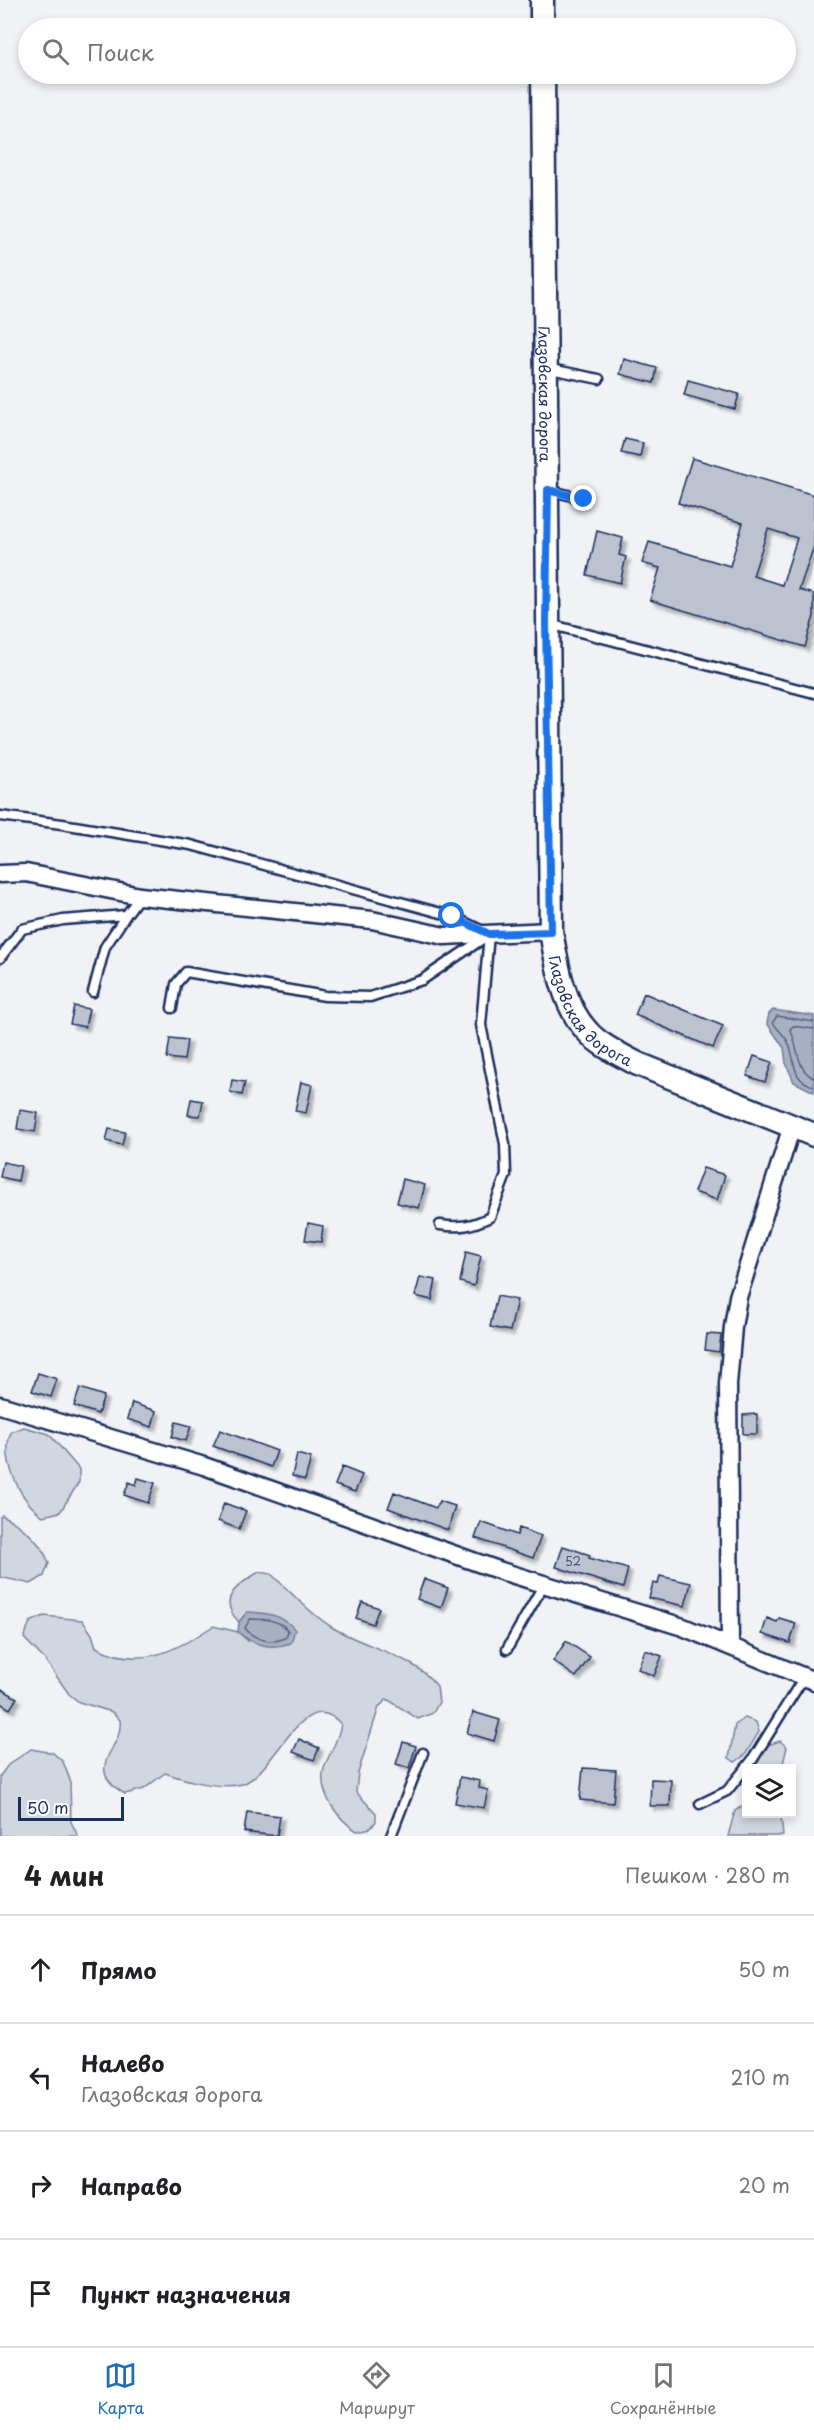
<!DOCTYPE html>
<html lang="ru">
<head>
<meta charset="utf-8">
<style>
  :root { --surface:#fff; --page:#f2f2f2; --text:#202124; --muted:#757577; --line:#e0e0e0; --accent:#1f6fb2 }
  body { margin:0; font-family:"Playpen Sans",sans-serif; background:var(--page); color:var(--text) }
  .controls { position:absolute; right:18px; bottom:18px; display:grid; overflow:hidden; border-radius:0px; box-shadow:0 3px 9px #0003 }
  .controls button { width:54px; height:54px; display:grid; place-items:center; padding:0; border:0; border-bottom:2px solid var(--line); background:var(--surface); color:var(--text); font:30px sans-serif }
  .scale { position:absolute; left:18px; bottom:15px; width:106px; box-sizing:border-box; padding-left:6px; border:3px solid #1b2f5e; border-top:0; font-size:16px; line-height:21px; white-space:nowrap; color:#1b2f5e; -webkit-text-stroke:4px #fff; paint-order:stroke }
  .stop { position:absolute; width:18px; height:18px; margin:-14px; border:4px solid #1a73e8; border-radius:50%; background:#fff }
  .stop.end { background:#1a73e8; border-color:#fff; box-shadow:0 2px 6px #0008 }
  .list { margin:0; padding:0; list-style:none }
  h2 { display:flex; justify-content:space-between; align-items:center; height:78px; margin:0; padding:0 24px; font-size:26px }
  h2 small { font-size:20px; font-weight:400; color:var(--muted) }
  .list li { display:grid; grid-template-columns:39px 1fr auto; gap:18px; align-items:center; box-sizing:border-box; height:108px; padding:0 24px; border-top:2px solid var(--line) }
  .list b { display:block; font-size:22px; white-space:nowrap }
  .list p { margin:0; font-size:20px; white-space:nowrap; color:var(--muted) }
  .list em { font-size:20px; font-style:normal; color:var(--muted) }
  .icon { flex:none; width:33px; height:33px; fill:none; stroke:currentColor; stroke-width:2; stroke-linecap:round; stroke-linejoin:round }
  .map { position:relative; flex:none; width:814px; height:1836px; overflow:hidden }
  .search { position:absolute; background:var(--surface); box-shadow:0 3px 9px #0003; left:18px; right:18px; top:18px; height:66px; display:flex; align-items:center; gap:15px; box-sizing:border-box; padding:0 21px; border-radius:33px; color:var(--muted); font-size:22px }
  .sheet { height:510px; background:var(--surface) }
  nav { display:flex; justify-content:space-around; align-items:center; box-sizing:border-box; height:84px; border-top:2px solid var(--line); background:var(--surface); font-size:16px; color:var(--muted) }
  nav a { display:grid; justify-items:center; gap:3px }
  nav .on { color:var(--accent) }
  .map>svg:first-child { display:block }
  .green { fill:#d2d6df; stroke:#76829e; stroke-width:1.5 }
  .water { fill:#a8b0c2; stroke:#707c9a; stroke-width:1.5 }
  .lines { fill:none; stroke-linecap:round; stroke-linejoin:round }
  .shore { stroke:#536386; stroke-width:1.5 }
  .building { fill:#bcc2d0; stroke:#1b2f5e; stroke-width:1.5; fill-rule:evenodd; filter:url(#shadow) }
  .lane-casing { stroke:#1b2f5e; stroke-width:13 }
  .street-casing { stroke:#1b2f5e; stroke-width:21 }
  .secondary-casing { stroke:#1b2f5e; stroke-width:27 }
  .lane { stroke:#fff; stroke-width:8 }
  .street { stroke:#fff; stroke-width:16 }
  .secondary { stroke:#fff; stroke-width:22 }
  .route { stroke:#1a73e8; stroke-width:8 }
  .labels { text-anchor:middle; dominant-baseline:central; stroke-width:6; stroke-linejoin:round; paint-order:stroke }
  .number-label { font-size:12px; fill:#43547a }
  .street-label { font-size:15px; fill:#1b2f5e; stroke:#fff }
</style>
</head>
<body>
<div class="map">
<svg width="814" height="1836" viewBox="0 0 814 1836">
  <defs>
    <filter id="shadow"><feDropShadow dx="4" dy="4" stdDeviation="1.5" flood-color="#0004"/></filter>
  </defs>
  <rect width="100%" height="100%" fill="#f1f2f5"/>
  <filter id="ink" filterUnits="userSpaceOnUse"><feTurbulence type="fractalNoise" baseFrequency=".0167" numOctaves="2"/><feDisplacementMap in="SourceGraphic" scale="12" xChannelSelector="R" yChannelSelector="G"/><feConvolveMatrix kernelMatrix="1 2 1 2 8 2 1 2 1" color-interpolation-filters="sRGB"/></filter>
  <g filter="url(#ink)">
    <!-- green -->
    <path class="green" d="M24,1427L49,1434L79,1469V1482L60,1512L43,1516C20,1501 0,1459 11,1432Z
      M2,1515C23,1527 40,1540 49,1563L44,1576L31,1584L0,1577V1517Z
      M259,1572L271,1574C290,1591 308,1612 330,1626C364,1648 411,1653 437,1686L439,1702L433,1713L418,1719L387,1699L379,1707L358,1773L356,1792L376,1813V1821L371,1828L357,1831C339,1820 320,1796 323,1773C325,1759 338,1744 341,1724C303,1682 275,1774 242,1784C221,1790 185,1780 165,1773L144,1789L125,1794C80,1767 124,1750 120,1720L112,1712L79,1702L69,1694L45,1660L24,1638L30,1622L44,1616L82,1620L92,1634L96,1647C139,1670 176,1651 213,1626L238,1632L248,1641L247,1612L239,1622C216,1599 237,1585 259,1572Z
      M745,1718L756,1722L759,1732L745,1755L735,1762L729,1758L735,1725Z
      M780,1741L787,1747L782,1768H753L768,1745Z
      M31,1749L53,1753L63,1762L70,1780L71,1822L78,1836H0V1776L8,1765Z
      M746,1803V1814H778L781,1816L783,1836H728L735,1811Z"/>
    <!-- water -->
    <path class="water" d="M773,1010L814,1016V1092L794,1082L786,1063L784,1048L767,1023L769,1014Z
      M247,1612C266,1613 283,1614 295,1630L291,1643C271,1650 254,1646 238,1632L239,1622Z"/>
    <g class="lines">
      <!-- shore -->
      <path class="shore" d="M814,1022L777,1016L773,1022C777,1030 784,1034 788,1042C797,1059 789,1080 814,1086
        M814,1029L793,1026L790,1029C799,1047 796,1070 814,1078
        M250,1619C263,1619 280,1619 288,1631L286,1637C273,1645 254,1640 245,1628Z"/>
    </g>
    <!-- building -->
    <path class="building" d="M624,359L657,368L654,383L620,374Z
      M688,380L739,394L735,409L684,395Z
      M625,439L643,443L640,457L621,453Z
      M692,458L814,495V546L799,590L814,594V616L805,647L650,600L660,568L642,563L649,542L730,566L743,523L678,503ZM768,529L797,538L782,585L753,576Z
      M597,531L623,538L619,555L626,557L620,583L587,575Z
      M644,993L723,1026L713,1048L635,1015Z
      M74,1006L89,1009L85,1027L70,1024Z
      M170,1038L187,1040L184,1060L167,1058Z
      M754,1056L772,1062L765,1082L747,1076Z
      M232,1080L245,1082L242,1095L230,1092Z
      M301,1082L312,1085L306,1113L295,1111Z
      M191,1099L203,1101L200,1116L188,1115Z
      M20,1110L38,1113L35,1132L17,1129Z
      M109,1129L125,1132L122,1145L106,1141Z
      M3,1162L21,1166L18,1181L0,1177Z
      M703,1168L725,1175L717,1200L694,1192Z
      M403,1179L425,1185L419,1208L397,1203Z
      M308,1223L323,1226L321,1242L305,1240Z
      M466,1252L481,1256L474,1286L460,1282Z
      M420,1277L436,1280L432,1300L415,1296Z
      M497,1296L517,1300L510,1331L490,1327Z
      M707,1334L721,1335L719,1352L705,1350Z
      M38,1373L57,1379L51,1397L32,1391Z
      M80,1388L104,1396L98,1414L74,1406Z
      M132,1403L156,1411L152,1427L127,1419Z
      M757,1414V1434H743V1415Z
      M176,1422L191,1426L186,1441L172,1437Z
      M220,1430L277,1451L271,1467L213,1446Z
      M297,1454L311,1458L305,1480L292,1476Z
      M342,1467L362,1475L355,1492L335,1485Z
      M138,1478L155,1483L148,1503L124,1495L129,1482L136,1485Z
      M394,1492L436,1508L439,1501L455,1506L448,1530L388,1508Z
      M224,1503L246,1511L239,1529L218,1521Z
      M481,1522L517,1535L519,1528L541,1536L533,1558L475,1538Z
      M563,1546L590,1555L589,1558L628,1569L623,1588L556,1567Z
      M660,1576L691,1583L685,1606L649,1598L653,1583L658,1584Z
      M424,1579L448,1588L441,1608L417,1599Z
      M362,1602L379,1608L373,1624L356,1618Z
      M767,1618L777,1622L779,1618L796,1623L790,1643L762,1634Z
      M566,1641L590,1657L576,1677L553,1661Z
      M645,1650L662,1656L654,1676L638,1669Z
      M0,1688L17,1698L10,1709L0,1703Z
      M473,1712L500,1720L494,1741L467,1733Z
      M299,1739L319,1748L314,1760L293,1752Z
      M403,1742L416,1746L409,1768L396,1764Z
      M583,1768L616,1770L613,1803L580,1800Z
      M460,1777L480,1781L479,1788L488,1790L484,1808L455,1803Z
      M651,1779L671,1780L670,1806H650Z
      M247,1812L280,1816L277,1836L244,1832Z"/>
    <g class="lines">
      <defs>
        <path id="lane" d="M546,368L599,379
          M548,490L584,499
          M549,624L814,693
          M0,816L62,824L191,845L452,916L481,930
          M0,958L22,929L63,920L126,915L140,896
          M93,992L105,947L126,915
          M172,1008L176,984L186,972L325,996L370,997L422,980L487,936
          M440,1225C460,1228 472,1226 490,1217L506,1175L505,1144L481,1025L489,934
          M507,1649L544,1584
          M700,1804L727,1791L753,1759L804,1677
          M391,1836L423,1753"/>
        <path id="street" d="M0,874L26,873L140,896L372,920L444,936L551,931
          M0,1405L204,1466L501,1571L683,1627L814,1681
          M730,1645L728,1384L733,1327L738,1297L792,1126"/>
        <g id="secondary">
          <path d="M542,0V28"/>
          <path id="s1" d="M543,74L551,931C557,965 563,1005 587,1031C600,1046 621,1055 638,1064L814,1135"/>
        </g>
      </defs>
      <!-- lane casing -->
      <use href="#lane" class="lane-casing"/>
      <!-- street casing -->
      <use href="#street" class="street-casing"/>
      <!-- secondary casing -->
      <use href="#secondary" class="secondary-casing"/>
      <!-- lane -->
      <use href="#lane" class="lane"/>
      <!-- street -->
      <use href="#street" class="street"/>
      <!-- secondary -->
      <use href="#secondary" class="secondary"/>
    </g>
  </g>
  <g class="lines" filter="url(#ink)">
    <!-- route -->
    <path class="route" d="M452,916L489,934L551,932L546,623L548,490L584,499"/>
  </g>
  <g class="labels">
    <!-- number labels -->
    <g class="number-label">
      <text x="573" y="1561">52</text>
    </g>
    <!-- street labels -->
    <g class="street-label">
      <text stroke="none"><textPath href="#s1" startOffset="320">Глазовская дорога</textPath></text>
      <text stroke="none"><textPath href="#s1" startOffset="950">Глазовская дорога</textPath></text>
    </g>
  </g>
</svg>
<div class="controls">
<button><svg class="icon" aria-label="layers" viewBox="0 0 24 24"><path d="M12 4l9 5-9 5-9-5zM3 14l9 5 9-5"/></svg></button>
</div>
<div class="scale">50 m</div>
<div class="stop" style="left:452px;top:916px"></div>
<div class="stop end" style="left:584px;top:499px"></div>
<div class="search"><svg class="icon" aria-label="search" viewBox="0 0 24 24"><circle cx="10" cy="10" r="6"/><path d="M15 15l6 6"/></svg>Поиск</div>
</div>
<section class="sheet">
<h2>4 мин<small>Пешком · 280 m</small></h2>
<ul class="list">
<li><svg class="icon" aria-label="ahead" viewBox="0 0 24 24"><path d="M12 20V5M6 11l6-6 6 6"/></svg><div><b>Прямо</b></div><em>50 m</em></li>
<li><svg class="icon" aria-label="left" viewBox="0 0 24 24"><path d="M17 20v-9H6M10 6l-5 5 5 5"/></svg><div><b>Налево</b><p>Глазовская дорога</p></div><em>210 m</em></li>
<li><svg class="icon" aria-label="right" viewBox="0 0 24 24"><path d="M7 20v-9h11M14 6l5 5-5 5"/></svg><div><b>Направо</b></div><em>20 m</em></li>
<li><svg class="icon" aria-label="arrive" viewBox="0 0 24 24"><path d="M6 21V4h12l-3 4 3 4H6"/></svg><div><b>Пункт назначения</b></div></li>
</ul>
</section>
<nav>
<a class="on"><svg class="icon" aria-label="map" viewBox="0 0 24 24"><path d="M3 6l6-2 6 2 6-2v14l-6 2-6-2-6 2zM9 4v14M15 6v14"/></svg>Карта</a>
<a><svg class="icon" aria-label="directions" viewBox="0 0 24 24"><path d="M12 3l9 9-9 9-9-9zM9 14v-3h6M13 9l2 2-2 2"/></svg>Маршрут</a>
<a><svg class="icon" aria-label="saved" viewBox="0 0 24 24"><path d="M7 4h10v16l-5-4-5 4z"/></svg>Сохранённые</a>
</nav>
</body>
</html>
